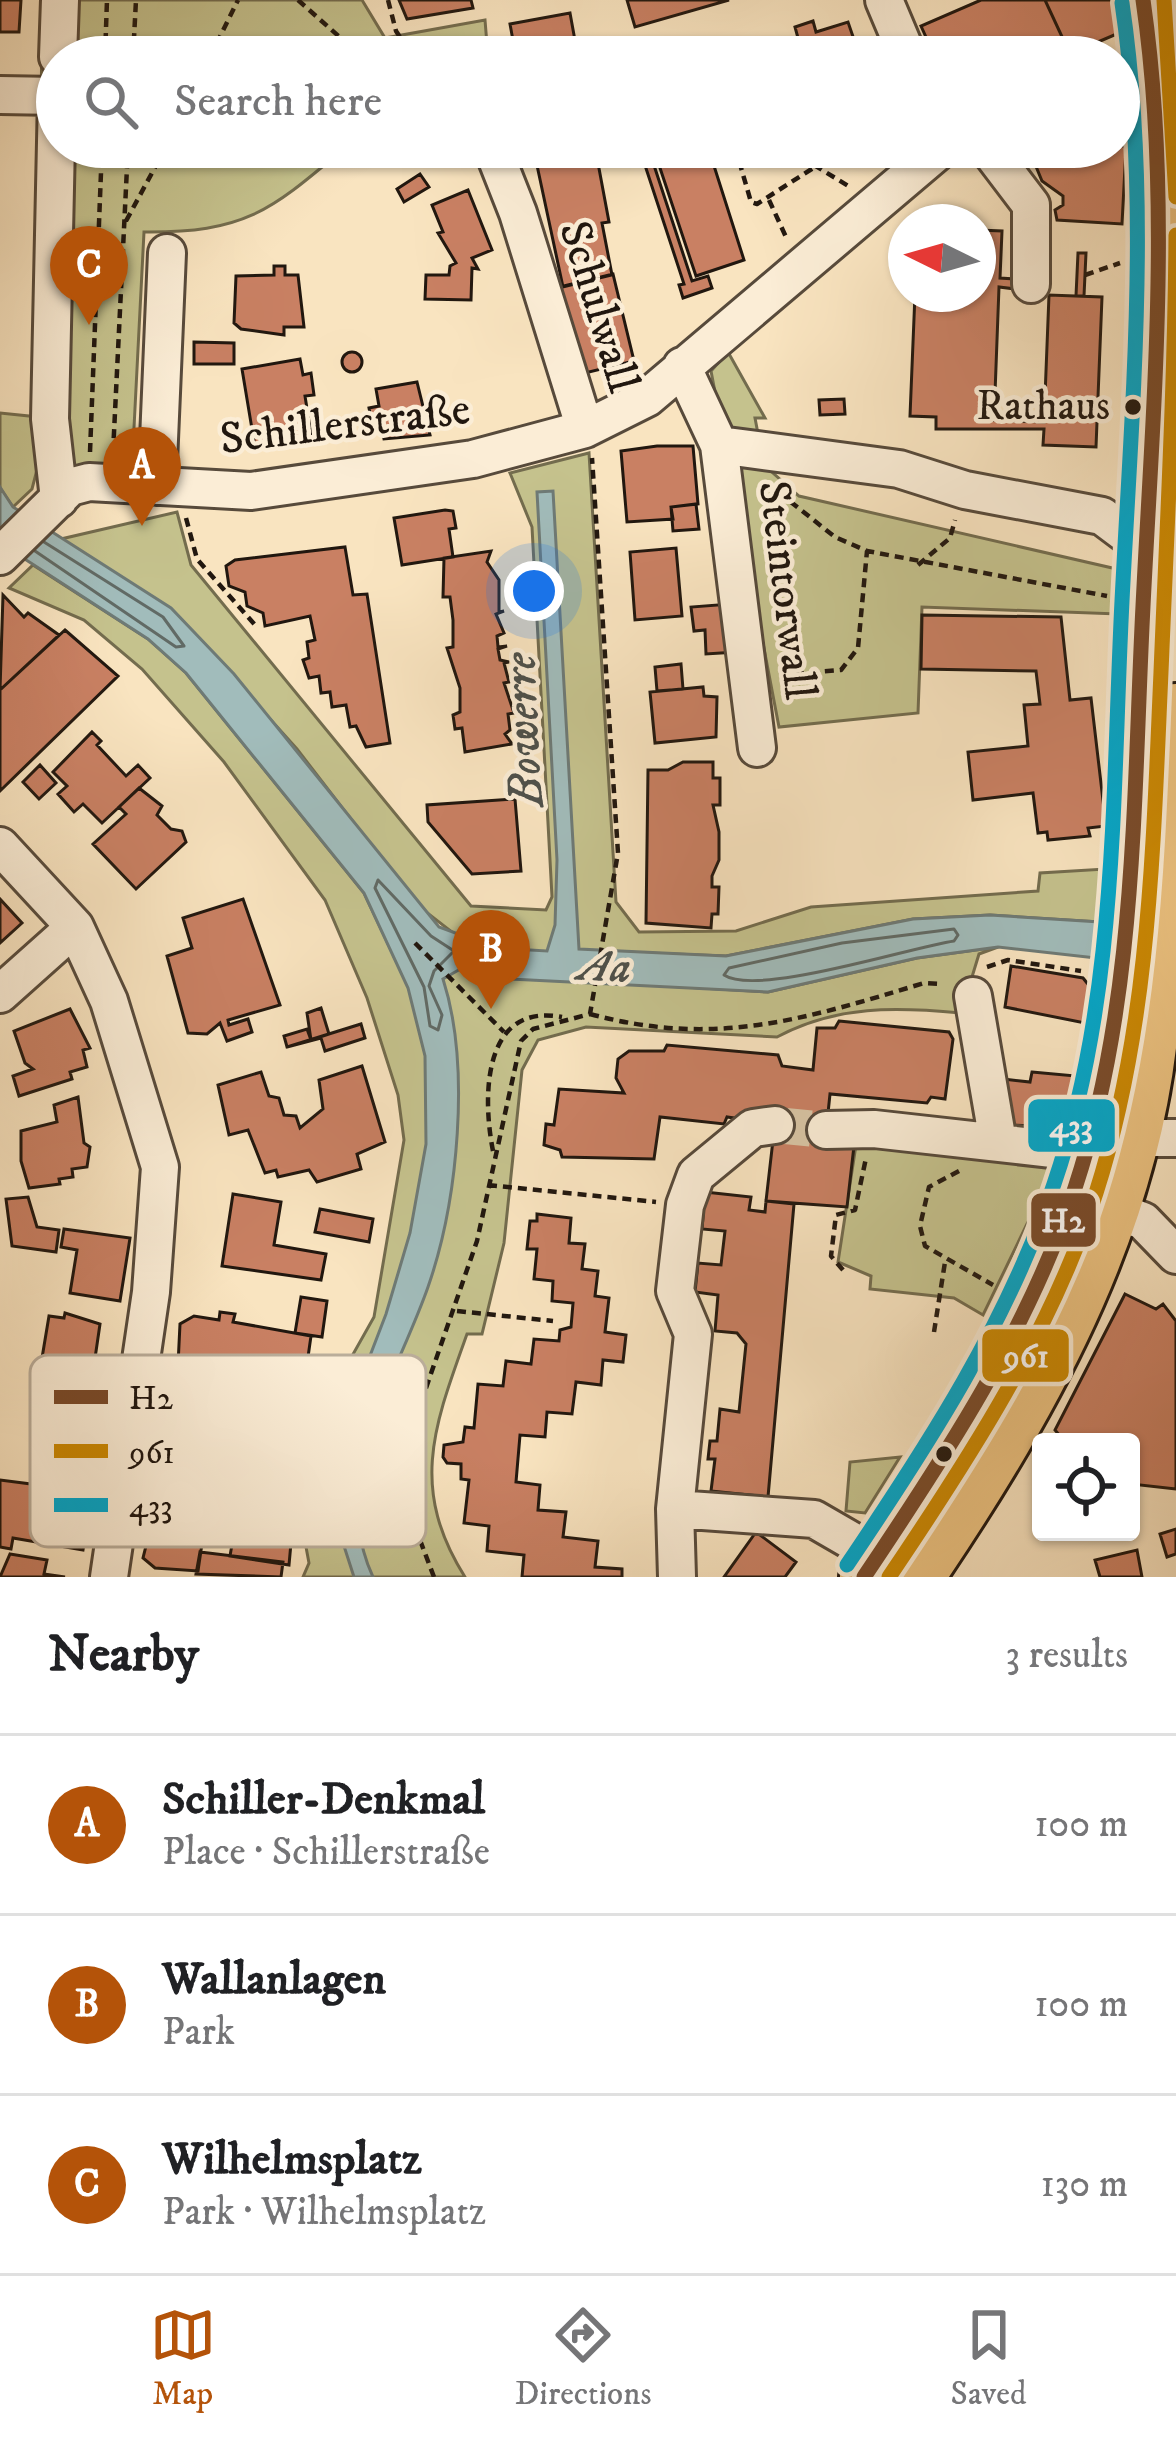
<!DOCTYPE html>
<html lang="en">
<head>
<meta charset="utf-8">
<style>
  :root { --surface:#fff; --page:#f2f2f2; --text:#202124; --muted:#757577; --line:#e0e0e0; --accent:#b45309 }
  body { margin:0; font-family:"IM FELL DW Pica",serif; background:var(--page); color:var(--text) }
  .controls { position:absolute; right:36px; bottom:36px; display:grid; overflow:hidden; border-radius:12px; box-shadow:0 3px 9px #0004 }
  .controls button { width:108px; height:108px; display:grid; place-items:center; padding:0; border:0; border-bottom:3px solid var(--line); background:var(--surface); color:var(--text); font:60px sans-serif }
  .compass { position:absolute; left:888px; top:204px; width:108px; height:108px; border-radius:50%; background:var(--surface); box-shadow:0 3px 9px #0004; rotate:275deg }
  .you { position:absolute; left:534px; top:591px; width:42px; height:42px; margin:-30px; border:9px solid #fff; border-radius:50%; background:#1a73e8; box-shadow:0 0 0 18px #1a73e833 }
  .badge { display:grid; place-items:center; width:78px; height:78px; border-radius:50%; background:var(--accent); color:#fff; font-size:39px; font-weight:700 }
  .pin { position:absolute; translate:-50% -99px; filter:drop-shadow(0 3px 6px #0008) }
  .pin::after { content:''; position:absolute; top:63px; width:42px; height:36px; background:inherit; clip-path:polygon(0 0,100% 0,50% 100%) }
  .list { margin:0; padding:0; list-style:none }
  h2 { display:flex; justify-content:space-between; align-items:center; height:156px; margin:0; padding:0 48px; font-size:51px }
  h2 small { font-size:39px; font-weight:400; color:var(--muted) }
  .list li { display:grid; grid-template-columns:78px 1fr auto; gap:36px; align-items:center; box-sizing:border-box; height:180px; padding:0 48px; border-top:3px solid var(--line) }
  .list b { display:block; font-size:45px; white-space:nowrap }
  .list p { margin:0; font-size:39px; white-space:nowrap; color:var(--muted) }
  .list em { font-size:39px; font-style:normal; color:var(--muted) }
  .icon { flex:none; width:66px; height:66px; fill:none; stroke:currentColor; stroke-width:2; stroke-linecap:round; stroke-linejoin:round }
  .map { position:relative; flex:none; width:1176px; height:1577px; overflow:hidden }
  .search { position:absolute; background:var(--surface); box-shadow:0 3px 9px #0004; left:36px; right:36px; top:36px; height:132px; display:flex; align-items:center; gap:30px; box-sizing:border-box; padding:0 42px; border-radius:66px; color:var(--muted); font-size:45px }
  .sheet { height:696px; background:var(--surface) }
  nav { display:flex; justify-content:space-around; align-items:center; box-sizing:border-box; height:168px; border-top:3px solid var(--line); background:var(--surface); font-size:33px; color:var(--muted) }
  nav a { display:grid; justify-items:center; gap:6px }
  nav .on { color:var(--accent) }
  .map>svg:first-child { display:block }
  .green { fill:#c5c28d; stroke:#736c4e; stroke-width:3 }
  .water { fill:#a1bcbb; stroke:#6e7a76; stroke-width:3 }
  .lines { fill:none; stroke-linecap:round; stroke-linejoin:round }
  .shore { stroke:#616a65; stroke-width:3 }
  .building { fill:#c98063; stroke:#21170f; stroke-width:3 }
  .minor-tunnel { stroke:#d9c5a5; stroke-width:36; stroke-dasharray:36 18; stroke-linecap:butt }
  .minor-casing { stroke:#574a3b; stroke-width:42 }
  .major-casing { stroke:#21170f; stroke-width:54 }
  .path { stroke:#21170f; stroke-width:4.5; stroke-dasharray:9 6; stroke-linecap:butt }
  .minor { stroke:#fbedd6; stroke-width:36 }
  .major { stroke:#ecc280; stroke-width:48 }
  .major-bridge-casing { stroke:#21170f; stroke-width:54; stroke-linecap:butt }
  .major-bridge { stroke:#ecc280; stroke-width:48 }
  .bus-1-casing { stroke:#fbedd6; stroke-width:24 }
  .bus-2-casing { stroke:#fbedd6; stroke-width:24 }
  .bus-3-casing { stroke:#fbedd6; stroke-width:24 }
  .bus-1 { stroke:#7a4b2a; stroke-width:15 }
  .bus-2 { stroke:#cc8903; stroke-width:15 }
  .bus-3 { stroke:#00a9ce; stroke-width:15 }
  .bus-dot { fill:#21170f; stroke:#fbedd6; stroke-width:4.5 }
  .labels { text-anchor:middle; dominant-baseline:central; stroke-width:9; stroke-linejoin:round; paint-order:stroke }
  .bus-label { font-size:42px; fill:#21170f; stroke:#fbedd6; text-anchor:end }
  .street-label { font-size:45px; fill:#21170f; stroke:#fbedd6 }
  .water-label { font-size:48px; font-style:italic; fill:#4e514b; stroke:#fbedd6 }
  .key { fill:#fbedd6; stroke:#baad9a; stroke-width:3 }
  .key-label { font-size:33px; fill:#21170f }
  .line-badge { stroke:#fbedd6; stroke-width:4.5 }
  .badge-label { font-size:33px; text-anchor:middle; font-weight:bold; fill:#fff }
</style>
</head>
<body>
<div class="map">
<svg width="1176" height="1577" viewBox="0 0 1176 1577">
  <rect width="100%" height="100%" fill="#f9e4c0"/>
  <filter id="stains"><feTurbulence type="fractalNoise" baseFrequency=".00167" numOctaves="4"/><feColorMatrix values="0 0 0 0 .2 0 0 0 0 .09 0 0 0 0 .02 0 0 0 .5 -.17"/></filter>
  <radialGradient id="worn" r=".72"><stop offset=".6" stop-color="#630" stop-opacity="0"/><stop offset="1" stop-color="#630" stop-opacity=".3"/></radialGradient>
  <!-- green -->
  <path class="green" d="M42,0H362L385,38L485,20L488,57H57V147H346C271,210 247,233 144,232L132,467L81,472L38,466L32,489L13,507L0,488V413L39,417Z
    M728,352L765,418H755L764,465L799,496L1121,570L1118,614L922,607L918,713L779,727L711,371Z
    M589,453L616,902L639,932L736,931L811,907L1038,891L1040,873L1105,869L1100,922L990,915L913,919L726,956L623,952L618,983L768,992L917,958L998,947L979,954L961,1013C896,1007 837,1005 777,1037L586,1027L538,1040L522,1070L504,1243L482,1334H467C434,1426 409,1488 465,1577H303L309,1563L297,1499L311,1406L347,1365L374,1317L404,1140L398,1095L367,998L325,900L224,762L142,669L84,620L9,588L33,565L148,639L186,673L364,893L409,988L461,939L417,905L297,749L171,609L61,539L177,512L191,565L471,906L546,910L552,897L532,527L510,473Z
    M856,1145L1056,1164L983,1315L954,1298L870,1289L871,1276L838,1262Z
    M900,1457L865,1513L846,1511L850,1462Z"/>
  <!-- water -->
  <path class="water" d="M0,487L13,507L171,608L234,674L439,927L496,948L547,951L555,925L557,860L537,492L553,491L579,949L726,956L913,919L990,915L1100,922L1176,936V967L998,947L917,958L768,992L510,979L462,968L443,979C471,1066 458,1201 428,1287C396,1379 327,1478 373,1577H354L334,1515L335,1447L386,1314L410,1233L426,1144L425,1056L408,988L364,893L186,673L148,639L0,543Z"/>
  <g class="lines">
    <!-- shore -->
    <path class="shore" d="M35,551L176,647L184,646L163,617L44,542
      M378,880L431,936L454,951L434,971L429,986L442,1015L438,1030L430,1026L424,987L375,888Z
      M954,929L958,935L954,941C908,948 757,997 724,975L729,968L842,943Z"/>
  </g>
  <!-- building -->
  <path class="building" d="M0,0H21L19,32H0Z
    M399,0H471L473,8L407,19Z
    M627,0H729L635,27Z
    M981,0H1045L1070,54L935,57L921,26Z
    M1045,0H1119L1124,25L1119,33L1070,54Z
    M570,13L578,57H516L510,24Z
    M813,21L816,32L848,22L860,57H738L798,38L795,27Z
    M1119,143L1126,148L1122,224L1057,220L1055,210L1063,205V196L1042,181L1028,147Z
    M505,147H595L609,222L602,223L612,275L563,287L535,156L509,162Z
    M639,147H648L692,281L708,276L712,288L683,298L679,285L684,284Z
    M653,147H708L744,260L696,276Z
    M420,174L429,187L404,202L397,189Z
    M468,190L492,250L472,258L478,269L472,268L471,300L425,299L426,275H449L450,266L456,263L438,233L443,232L432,205Z
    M978,230L1002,231L1000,278L1015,279L1023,290L999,287L994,420L1044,422L1049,295L1102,297L1096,447L1043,445L1044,429H936V417L910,416L915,294H978Z
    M1078,253H1086L1084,296H1076Z
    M274,266H285V275H298L304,327H284V335L241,329L234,323L236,276L274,275Z
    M613,274L634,361L581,374L559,287Z
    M194,342L234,343V364H194Z
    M342 362a10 10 0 1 1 20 0a10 10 0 1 1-20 0Z
    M300,359L303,375L311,373L314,395L305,396L312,440L255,447L242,369Z
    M417,382L430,435L384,439L382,427L373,429L369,408L379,406L376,389Z
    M844,399L845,414L820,415L819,400Z
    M657,446H693L698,504L671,507L673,519L627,522L621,451Z
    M696,504L699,529L673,531L671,507Z
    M445,510L453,511L456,528L449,529L453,557L402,565L394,518Z
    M345,547L353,595L367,594L390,743L366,747L356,726L350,727L346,705L332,707L330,692L321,693L319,676L309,678L303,660L309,658L307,642L315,640L310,616L265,626L263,613L247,606L245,592L229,586L226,566L235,560Z
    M676,548L682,616L635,620L630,552Z
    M491,551L487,562L499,580V612L504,611L496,614L504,633L497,636L498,647L507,646L498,649L500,660L509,662L504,663L509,682L504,683L514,713L508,714L510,730L505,734L512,744L465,752L462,728L455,729L453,715L460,712V688L447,648L453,647V620L450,597H443L444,558Z
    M3,595L24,617L28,613L59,635L0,690Z
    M730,604L736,652L706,654L705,630L694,631L691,607Z
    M922,615L1061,617L1070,700L1091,698L1106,826L1088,828L1090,836L1048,840L1047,832L1038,833L1033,793L973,800L968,752L1028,746L1024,705L1040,704L1036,671L921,669Z
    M65,630L118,676L0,791V690Z
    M681,664L683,689L657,691L655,667Z
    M703,687L704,696L717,697L716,737L655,743L650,692Z
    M92,732L101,741L97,745L126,776L138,765L150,778L102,823L83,804L74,812L58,794L67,786L53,772Z
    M683,762H713V778H720V805H713L719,832V860L712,876V887H719L718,914H712L711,928L646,923L648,770H668Z
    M40,765L56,783L39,799L23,782Z
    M139,788L162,806L157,815L171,829L182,831L186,842L136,889L93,844L126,814L119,807Z
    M515,799L521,871L472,874L428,822L427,805Z
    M0,899L22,923L0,943Z
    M243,899L280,1005L228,1020L229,1025L248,1019L252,1032L227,1041L220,1023L207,1034L188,1033L167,956L192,948L183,918Z
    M1011,966L1083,978L1091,988L1085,1023L1005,1007Z
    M321,1008L329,1034L311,1040L307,1013Z
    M70,1009L90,1048L83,1050L87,1067L70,1072L72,1079L19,1096L13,1076L33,1069L25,1063L14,1031Z
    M839,1021L949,1032L953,1039L945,1099L931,1097L927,1103L830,1094L825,1142L854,1146L847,1207L766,1201L776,1114L744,1112L741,1119L727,1117L724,1124L660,1117L654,1159L562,1157L560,1150L544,1145L546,1124L554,1125L559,1089L624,1093L616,1078L618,1059L629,1051H664L667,1045L778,1055L782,1066L813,1070L817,1028H835Z
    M361,1024L365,1038L325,1051L321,1038L287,1047Z
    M307,1029L311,1040L287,1047L284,1036Z
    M362,1066L385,1142L357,1154L361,1169L317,1182L309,1170L278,1177L276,1170L265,1173L248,1130L229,1135L218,1085L261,1072L269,1096L279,1098L284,1115L296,1116L300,1128L323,1109L319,1080Z
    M1032,1072L1076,1076L1063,1127L1010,1125L1003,1079L1030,1082Z
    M78,1097L84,1143L90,1147L87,1167L72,1169L73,1177L59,1179L60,1184L29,1188L21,1161V1131L57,1122L54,1105Z
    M705,1192L751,1197L749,1210L765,1212L766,1201L794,1204L768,1497L711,1491L715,1459H708L710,1441H717L720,1409L739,1412L746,1344L737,1333L715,1331L718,1295L695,1292L698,1263L721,1265L725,1231L702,1229Z
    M233,1194L281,1202L274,1245L326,1254L321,1280L222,1266Z
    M28,1197L37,1227L59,1230L56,1252L12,1246L6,1199Z
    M320,1209L373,1219L369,1242L315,1232Z
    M537,1214L571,1218L569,1243L585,1244L582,1269L598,1271L595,1296L609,1298L605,1332L626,1335L623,1362L603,1360L601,1385L576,1382L572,1414L547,1412L545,1437L520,1435L516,1482L540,1485L538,1510L566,1512L563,1537L598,1541L595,1567L622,1569V1577H522L524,1555L487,1551L489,1526L464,1523L469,1480L461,1479V1464L447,1463L443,1457L444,1445L463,1442L465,1427L474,1428L478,1384L503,1386L506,1361L531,1364L534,1339L559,1341L560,1330L571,1327L573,1303L552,1301L553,1281L534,1279L537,1249H527L530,1221H537Z
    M64,1229L130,1238L120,1301L70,1293L77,1250L61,1247Z
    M1125,1294L1156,1309L1163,1304L1176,1321V1489L1131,1484V1442H1065L1055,1430Z
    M301,1297L327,1301L322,1337L295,1333Z
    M220,1312L235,1314L233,1322L311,1336L304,1385L178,1365L180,1324L194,1316L219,1320Z
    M65,1313L100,1324L93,1372L41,1364L49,1316L64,1318Z
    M41,1473L61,1474L58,1488L92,1493L83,1550L13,1538L11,1549L0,1547V1480L39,1485Z
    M152,1522L204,1530L198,1571L155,1568L143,1558Z
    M235,1527L292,1532L289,1565L230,1556Z
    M1176,1529V1554L1167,1557L1160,1534Z
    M756,1532L796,1562L785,1577H724Z
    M1137,1550L1142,1577H1100L1095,1560Z
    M200,1552L283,1562L281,1577L196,1574Z
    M10,1554L47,1560L44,1574L65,1577H0Z"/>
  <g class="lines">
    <!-- minor-tunnel -->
    <path class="minor-tunnel" d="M775,1125L826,1130"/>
    <defs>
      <path id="minor" d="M884,0L908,57
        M58,57L60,0
        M1119,89L1154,102
        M0,95L57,96
        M57,96L50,419L59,499
        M492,147L518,213L585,429
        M987,147L1031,205V284
        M682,366L719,445L757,748
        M719,445L899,469L965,490L1102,516L1146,549
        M157,486L167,253
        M0,556L70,487L89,482L251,491L473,459L585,429L647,398L943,147
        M0,846L75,927L109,1001L160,1167L151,1292L109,1577
        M0,994L75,927
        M973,996L998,1142
        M826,1130L874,1129L1087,1153
        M1136,1138H1176
        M1117,1211L1143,1221L1176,1255
        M675,1509L814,1519L878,1556
        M677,1577L675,1509L693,1334L675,1291L685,1205L696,1175L753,1128L775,1125"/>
      <path id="major" d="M1128,900L1155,317L1154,102L1143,0
        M1162,903L1176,708
        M864,1577C999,1376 1084,1226 1119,982
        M920,1577C1041,1398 1148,1208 1157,986"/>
    </defs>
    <!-- minor casing -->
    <use href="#minor" class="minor-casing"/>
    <!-- major casing -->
    <use href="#major" class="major-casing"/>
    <!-- path -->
    <path class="path" d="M298,0L362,57
      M388,0L396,31L413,57
      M105,57L107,0
      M133,57L136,0
      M210,57L238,0
      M735,147L751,202L757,204L846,147
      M814,165L850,187
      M769,200L786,237
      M126,221L166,147
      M1085,275L1120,263
      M90,452L102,147
      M113,453L128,147
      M767,483L835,537L867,551L1107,596
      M186,518L197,559L256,626
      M918,565L950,538L955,520
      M780,675L841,670L858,648L867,551
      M415,943L504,1032
      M987,967L1008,960L1081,971
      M590,1014C716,1048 805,1019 924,983L943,984
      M493,1151C482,1096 483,1002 562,1017
      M959,1171L929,1187L920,1226L925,1246L993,1285
      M488,1185L656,1202
      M843,1270L831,1256L836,1215L855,1210L866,1158
      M457,1311L553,1321
      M934,1332L945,1262
      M434,1577L412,1519L409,1463L418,1411L477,1241L521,1041L533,1029L590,1014L618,853L592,458"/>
    <!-- minor -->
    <use href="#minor" class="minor"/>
    <!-- major -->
    <use href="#major" class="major"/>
    <defs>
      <path id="major-bridge" d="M1119,982L1128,900
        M1157,986L1162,903"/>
    </defs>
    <!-- major-bridge casing -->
    <use href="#major-bridge" class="major-bridge-casing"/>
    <!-- major-bridge -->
    <use href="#major-bridge" class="major-bridge"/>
    <defs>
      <path id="bus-1" d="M864,1577C946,1455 1029,1329 1075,1188C1137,1000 1133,801 1143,606C1153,406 1172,199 1143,0"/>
      <path id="bus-2" d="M1164,0L1176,197
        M889,1577C970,1457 1051,1332 1096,1193C1150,1024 1153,848 1161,672C1167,526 1175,381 1176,235"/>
      <path id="bus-3" d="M847,1565C928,1445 1008,1322 1054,1184C1118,997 1112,796 1122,601C1132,404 1151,199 1122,3"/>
    </defs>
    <!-- bus-1 casing -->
    <use href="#bus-1" class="bus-1-casing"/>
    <!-- bus-2 casing -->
    <use href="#bus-2" class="bus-2-casing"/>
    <!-- bus-3 casing -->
    <use href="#bus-3" class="bus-3-casing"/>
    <!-- bus-1 -->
    <use href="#bus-1" class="bus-1"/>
    <!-- bus-2 -->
    <use href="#bus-2" class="bus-2"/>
    <!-- bus-3 -->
    <use href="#bus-3" class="bus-3"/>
  </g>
  <!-- markers -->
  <g class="bus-dot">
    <circle cx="1133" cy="407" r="10"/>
    <circle cx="944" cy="1454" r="10"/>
  </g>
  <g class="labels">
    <!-- bus labels -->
    <g class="bus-label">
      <text x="1110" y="407">Rathaus</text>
    </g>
    <!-- street labels -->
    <g class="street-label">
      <text transform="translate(598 307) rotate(73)">Schulwall</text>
      <text transform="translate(345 425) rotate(-7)">Schillerstraße</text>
      <text transform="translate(786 590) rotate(83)">Steintorwall</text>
    </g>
    <!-- water labels -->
    <g class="water-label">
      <text transform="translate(524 730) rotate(-93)">Bowerre</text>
      <text transform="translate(605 967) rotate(3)">Aa</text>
    </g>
  </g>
  <!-- legend -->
  <rect x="30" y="1355" width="396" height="192" rx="18" class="key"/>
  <rect x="54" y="1390" width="54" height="14" fill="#7a4b2a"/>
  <rect x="54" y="1444" width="54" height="14" fill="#cc8903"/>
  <rect x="54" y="1498" width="54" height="14" fill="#00a9ce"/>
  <g class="key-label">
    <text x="129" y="1409">H2</text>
    <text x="129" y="1463">961</text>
    <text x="129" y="1517">433</text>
  </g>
  <g class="line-badge">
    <rect x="1026" y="1097" width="91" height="57" rx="12" fill="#00a9ce"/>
    <rect x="1029" y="1191" width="69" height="58" rx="12" fill="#7a4b2a"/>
    <rect x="980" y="1327" width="91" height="57" rx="12" fill="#cc8903"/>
  </g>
  <g class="badge-label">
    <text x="1071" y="1137">433</text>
    <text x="1063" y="1232">H2</text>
    <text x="1026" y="1367">961</text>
  </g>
  <rect width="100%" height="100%" filter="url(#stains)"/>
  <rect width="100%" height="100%" fill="url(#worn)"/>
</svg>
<div class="controls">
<button><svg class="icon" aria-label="locate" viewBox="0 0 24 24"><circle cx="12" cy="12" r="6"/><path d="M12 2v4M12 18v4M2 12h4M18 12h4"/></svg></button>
</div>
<svg class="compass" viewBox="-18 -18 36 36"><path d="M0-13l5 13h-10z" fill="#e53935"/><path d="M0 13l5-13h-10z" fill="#757577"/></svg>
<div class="you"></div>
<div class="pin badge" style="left:142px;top:526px">A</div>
<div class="pin badge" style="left:491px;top:1009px">B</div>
<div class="pin badge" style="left:89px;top:325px">C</div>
<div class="search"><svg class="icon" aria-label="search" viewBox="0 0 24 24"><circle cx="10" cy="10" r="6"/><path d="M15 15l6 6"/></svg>Search here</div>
</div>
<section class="sheet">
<h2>Nearby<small>3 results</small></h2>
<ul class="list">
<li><span class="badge">A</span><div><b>Schiller-Denkmal</b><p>Place · Schillerstraße</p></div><em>100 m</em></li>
<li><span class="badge">B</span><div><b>Wallanlagen</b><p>Park</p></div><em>100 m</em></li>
<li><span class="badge">C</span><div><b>Wilhelmsplatz</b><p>Park · Wilhelmsplatz</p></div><em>130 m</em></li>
</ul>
</section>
<nav>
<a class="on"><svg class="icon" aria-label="map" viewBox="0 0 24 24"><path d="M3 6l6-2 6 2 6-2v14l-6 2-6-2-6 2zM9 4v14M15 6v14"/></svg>Map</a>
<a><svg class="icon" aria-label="directions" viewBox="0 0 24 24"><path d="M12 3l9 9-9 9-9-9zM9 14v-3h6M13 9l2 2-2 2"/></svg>Directions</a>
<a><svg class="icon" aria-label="saved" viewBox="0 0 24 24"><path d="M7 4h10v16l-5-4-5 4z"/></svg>Saved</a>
</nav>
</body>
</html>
